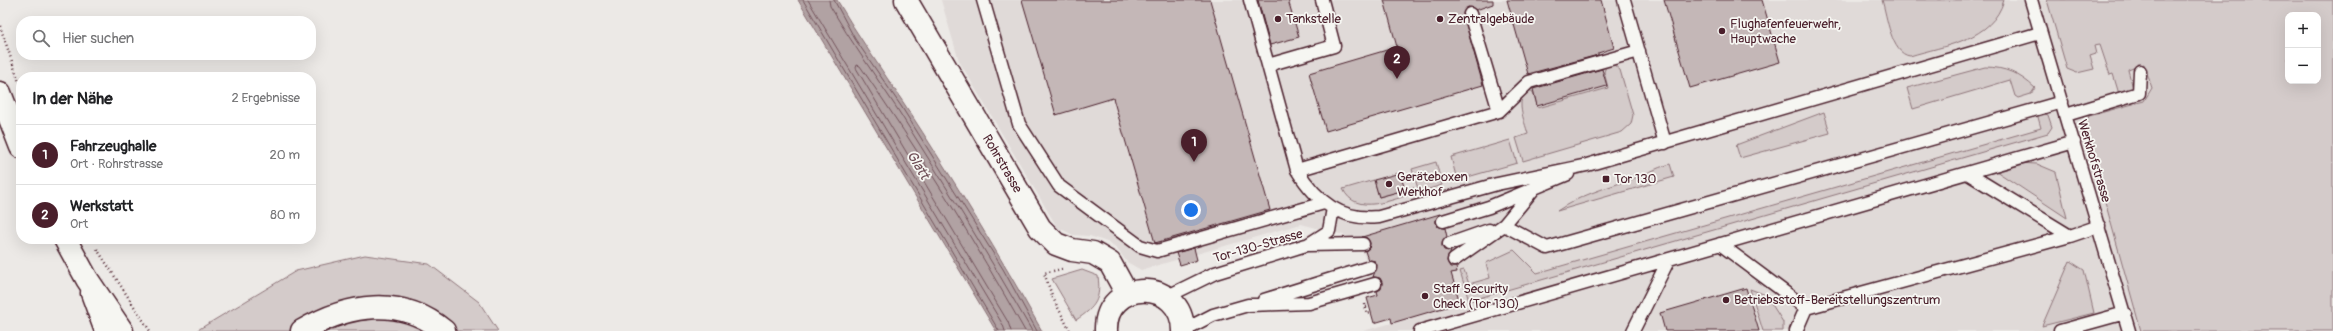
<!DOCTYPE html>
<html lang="de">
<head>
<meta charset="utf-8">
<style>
  :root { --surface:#fff; --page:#f6f6f6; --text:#202124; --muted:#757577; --line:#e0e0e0; --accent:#4a1f2b }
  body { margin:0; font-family:Pangolin,sans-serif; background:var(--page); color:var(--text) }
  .controls { position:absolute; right:12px; top:12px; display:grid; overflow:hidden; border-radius:8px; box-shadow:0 4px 16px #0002 }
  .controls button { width:36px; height:36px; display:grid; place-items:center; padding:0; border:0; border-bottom:1px solid var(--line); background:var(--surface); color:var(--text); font:20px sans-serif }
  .you { position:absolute; left:1191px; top:210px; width:14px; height:14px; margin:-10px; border:3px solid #fff; border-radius:50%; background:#1a73e8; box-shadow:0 0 0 6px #1a73e833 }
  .badge { display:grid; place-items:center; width:26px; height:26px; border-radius:50%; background:var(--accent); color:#fff; font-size:13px; font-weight:700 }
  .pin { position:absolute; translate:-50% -33px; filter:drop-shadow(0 1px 2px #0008) }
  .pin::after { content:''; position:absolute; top:21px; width:14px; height:12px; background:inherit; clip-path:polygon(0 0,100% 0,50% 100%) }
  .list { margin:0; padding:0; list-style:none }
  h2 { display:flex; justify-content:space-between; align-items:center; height:52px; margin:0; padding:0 16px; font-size:17px }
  h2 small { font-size:13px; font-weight:400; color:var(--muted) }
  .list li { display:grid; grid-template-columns:26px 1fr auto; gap:12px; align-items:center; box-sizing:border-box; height:60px; padding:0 16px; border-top:1px solid var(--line) }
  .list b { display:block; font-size:15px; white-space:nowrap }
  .list p { margin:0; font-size:13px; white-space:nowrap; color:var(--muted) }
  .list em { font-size:13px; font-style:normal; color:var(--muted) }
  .icon { flex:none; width:22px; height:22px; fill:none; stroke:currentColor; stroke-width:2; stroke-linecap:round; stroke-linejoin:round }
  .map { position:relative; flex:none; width:2333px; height:331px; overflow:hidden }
  .search { position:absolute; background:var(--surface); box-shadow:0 4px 16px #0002; left:16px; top:16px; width:300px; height:44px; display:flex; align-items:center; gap:10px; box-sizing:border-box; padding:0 14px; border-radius:16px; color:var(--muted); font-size:15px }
  .panel { position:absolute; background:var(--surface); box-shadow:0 4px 16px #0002; left:16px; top:72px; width:300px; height:172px; border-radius:16px }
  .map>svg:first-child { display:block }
  .built { fill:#e0dad8; fill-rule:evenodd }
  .green { fill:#d4cbca; stroke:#8f757a; fill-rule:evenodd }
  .water { fill:#b1a2a3; stroke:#886e73 }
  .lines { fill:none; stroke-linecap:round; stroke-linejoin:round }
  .shore { stroke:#73535b; stroke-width:1 }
  .building { fill:#c4b7b7; stroke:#4a1f2b }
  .service-casing { stroke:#4a1f2b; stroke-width:15 }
  .minor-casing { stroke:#4a1f2b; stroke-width:25 }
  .secondary-casing { stroke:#4a1f2b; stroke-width:25 }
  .path { stroke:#4a1f2b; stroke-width:2.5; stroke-dasharray:1 3; stroke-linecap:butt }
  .service { stroke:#f6f6f2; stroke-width:12 }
  .minor { stroke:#f6f6f2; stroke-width:22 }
  .secondary { stroke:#f6f6f2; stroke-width:22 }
  .poi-dot { fill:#4a1f2b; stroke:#f6f6f2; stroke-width:1.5 }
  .labels { text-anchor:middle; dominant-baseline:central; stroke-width:3.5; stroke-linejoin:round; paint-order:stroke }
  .poi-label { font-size:13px; fill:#4a1f2b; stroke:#f6f6f2; text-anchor:start }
  .street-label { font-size:13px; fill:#4a1f2b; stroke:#f6f6f2 }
  .water-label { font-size:14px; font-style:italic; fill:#6e4d55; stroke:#f6f6f2 }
</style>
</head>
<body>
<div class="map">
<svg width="2333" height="331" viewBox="0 0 2333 331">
  <rect width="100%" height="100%" fill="#ece9e6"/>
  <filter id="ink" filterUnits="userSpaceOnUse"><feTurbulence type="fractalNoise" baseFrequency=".025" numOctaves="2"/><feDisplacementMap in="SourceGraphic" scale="8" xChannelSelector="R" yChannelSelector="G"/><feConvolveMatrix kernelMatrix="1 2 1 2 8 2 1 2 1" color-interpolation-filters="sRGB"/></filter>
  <g filter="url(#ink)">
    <!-- built -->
    <path class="built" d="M941,0H2333V331H1363L1392,323L1386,302L1376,296L1359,239L1301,224L1141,270L1127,262L1117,249L1107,242L1090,236L1073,235L1057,227L959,61ZM2288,15H2318V81H2288Z"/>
    <!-- green -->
    <path class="green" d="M1882,0H2004C1992,41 1945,45 1910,56C1891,54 1887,16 1882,0Z
      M2047,0H2333V331H2141L2084,126L2089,116L2144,101L2152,88L2144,64L2128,70L2133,88L2119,94L2113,74L2110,75L2100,45L2094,46L2096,54L2090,56L2094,69L2077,73L2067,69ZM2288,15H2318V81H2288Z
      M1613,64L1620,70L1633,115L1631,124L1622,132L1523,161L1516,138L1528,134C1524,119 1515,102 1527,89L1533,92L1538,108L1608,88L1604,72L1606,66Z
      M1985,67C2005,67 2020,74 2035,88L2031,94L2018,98L2015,96L2010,80L1913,109L1907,88Z
      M2036,110L2048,115L2052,127L2048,133L1469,301L1460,271L1464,270L1469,284L1490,278L1486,263L1514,250L1537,273L2041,128Z
      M1824,112L1830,133L1740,158L1736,145Z
      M1510,140L1517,163L1457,180L1451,157Z
      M1436,162L1442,185L1419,192L1412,169Z
      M2018,163L2037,164L2056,172L2067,218L1996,171Z
      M1670,164L1674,177L1557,211C1580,195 1603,189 1629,180C1643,176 1655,168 1670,164Z
      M1374,180L1379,197L1413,187L1415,193C1393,199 1356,217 1343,189Z
      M365,255L429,264L479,302L498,331H196L296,271Z
      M2070,261L2084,270L2094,313L2042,326Z
      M1082,270L1098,276C1101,299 1096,307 1076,320L1052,279Z
      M1750,289L1766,295L1783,322V331H1763Z"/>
    <!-- water -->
    <path class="water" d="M798,0H837C858,36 882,70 905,105C953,179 999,254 1042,331H996Z"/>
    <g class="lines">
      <!-- shore -->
      <path class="shore" d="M803,0L999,331
        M808,0L1003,325L1005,331
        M829,0L830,6C851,42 875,75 898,110C944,183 989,256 1032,331
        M834,0L855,39L901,106L1003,269L1037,331
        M1011,331L1008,322L856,68L857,65L860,66C919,151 974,240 1025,331"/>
    </g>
    <!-- building -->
    <path class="building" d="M1022,0H1210L1270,210L1155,243L1113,98L1056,115Z
      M1258,0H1288L1299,37L1270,45Z
      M1384,0H1493V4L1476,10L1468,7L1463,13L1483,85L1326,131L1309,73L1397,47Z
      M1507,0H1601L1614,48L1598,53V55L1528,74Z
      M1664,0H1762L1780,62L1690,88Z
      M1602,69L1607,86L1537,106L1533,89Z
      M1400,173L1405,190L1379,197L1374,180Z
      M1440,214L1436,219V223L1438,227L1445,228L1447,237L1443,239L1442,246L1444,250L1451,251L1447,261L1450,267H1456L1457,272L1451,273L1460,303L1392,323L1391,318L1374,323L1367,298L1378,295L1377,291L1381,289L1382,282L1380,278L1373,277L1377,265L1375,261L1368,260L1365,251L1369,248L1370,243L1367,238L1362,237Z
      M1194,248L1197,260L1180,265L1176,253Z
      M1746,288L1759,331H1665L1660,313Z"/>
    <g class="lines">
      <defs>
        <path id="service" d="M983,0L1019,124L1059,186L1140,246L1157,251L1324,203
          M1250,0L1297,170C1317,202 1341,221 1379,217L1497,184L1587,165L2040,33
          M1624,0L1665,143
          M2031,0L2129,331
          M1470,14L1499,111
          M1268,65L1334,46L1322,0
          M2066,115L2139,93L2140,71
          M1297,170L1499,111L1529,82L1639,51
          M1967,173L2070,236
          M1443,221L1489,207L1568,174
          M1504,225L1547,248L2062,102
          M1449,244L1489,230
          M1720,244L1806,308L1796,331
          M1307,245L1329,231L1333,208
          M1454,260L1504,225L1533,190
          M1166,297L1215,273L1306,245L1363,244
          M1264,300L1370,267
          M1806,308L2070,236L2099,226
          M1184,330L1213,315L1248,305L1309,303L1375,284
          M1420,331L2074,142
          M1633,331L1669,259
          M2060,331L2125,313"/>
        <g id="minor">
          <path id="s1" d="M906,0L1040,228L1056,244L1072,250L1093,253L1110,263L1127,294"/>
          <path d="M92,293L106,331"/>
          <path d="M302,331C347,304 401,295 444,331"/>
          <path d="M1106,331C1104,278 1183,277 1183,331"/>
        </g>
        <path id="secondary" d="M0,93L21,147
          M65,239L87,279L122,331"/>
      </defs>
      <!-- service casing -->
      <use href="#service" class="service-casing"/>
      <!-- minor casing -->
      <use href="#minor" class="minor-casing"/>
      <!-- secondary casing -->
      <use href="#secondary" class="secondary-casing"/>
      <!-- path -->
      <path class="path" d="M0,26L19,82
        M97,249L150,331
        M1062,269L1044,273L1053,298L1070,331
        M1365,304L1367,314L1371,313
        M1366,307L1369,306"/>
      <!-- service -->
      <use href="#service" class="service"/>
      <!-- minor -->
      <use href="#minor" class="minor"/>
      <!-- secondary -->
      <use href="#secondary" class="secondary"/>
    </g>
  </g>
  <!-- markers -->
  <g class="poi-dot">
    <circle cx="1278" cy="19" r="4"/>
    <circle cx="1440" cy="19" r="4"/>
    <circle cx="1722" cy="31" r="4"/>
    <rect x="1602" y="175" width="8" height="8" rx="2"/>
    <circle cx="1389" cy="184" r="4"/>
    <circle cx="1425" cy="296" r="4"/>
    <circle cx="1726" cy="300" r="4"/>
  </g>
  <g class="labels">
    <!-- poi labels -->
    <g class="poi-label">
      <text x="1286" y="19">Tankstelle</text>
      <text x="1448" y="19">Zentralgebäude</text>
      <text x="1730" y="24">Flughafenfeuerwehr,<tspan x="1730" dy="15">Hauptwache</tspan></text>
      <text x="1397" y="177">Geräteboxen<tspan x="1397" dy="15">Werkhof</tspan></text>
      <text x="1614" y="179">Tor 130</text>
      <text x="1433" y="289">Staff Security<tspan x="1433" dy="15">Check (Tor 130)</tspan></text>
      <text x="1734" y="300">Betriebsstoff-Bereitstellungszentrum</text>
    </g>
    <!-- street labels -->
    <g class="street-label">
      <text transform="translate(2094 161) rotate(73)">Werkhofstrasse</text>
      <text stroke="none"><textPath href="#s1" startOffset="190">Rohrstrasse</textPath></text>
      <text transform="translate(1258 246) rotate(-16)">Tor-130-Strasse</text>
    </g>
    <!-- water labels -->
    <g class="water-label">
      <text transform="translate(918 165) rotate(59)">Glatt</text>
    </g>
  </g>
</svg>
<div class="controls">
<button>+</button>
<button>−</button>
</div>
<div class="you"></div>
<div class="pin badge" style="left:1194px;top:162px">1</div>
<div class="pin badge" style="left:1397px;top:79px">2</div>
<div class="search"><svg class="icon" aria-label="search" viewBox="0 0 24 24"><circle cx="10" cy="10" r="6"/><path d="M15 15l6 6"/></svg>Hier suchen</div>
<section class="panel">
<h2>In der Nähe<small>2 Ergebnisse</small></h2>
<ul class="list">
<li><span class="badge">1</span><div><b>Fahrzeughalle</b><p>Ort · Rohrstrasse</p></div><em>20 m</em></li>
<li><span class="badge">2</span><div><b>Werkstatt</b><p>Ort</p></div><em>80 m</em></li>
</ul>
</section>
</div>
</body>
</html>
